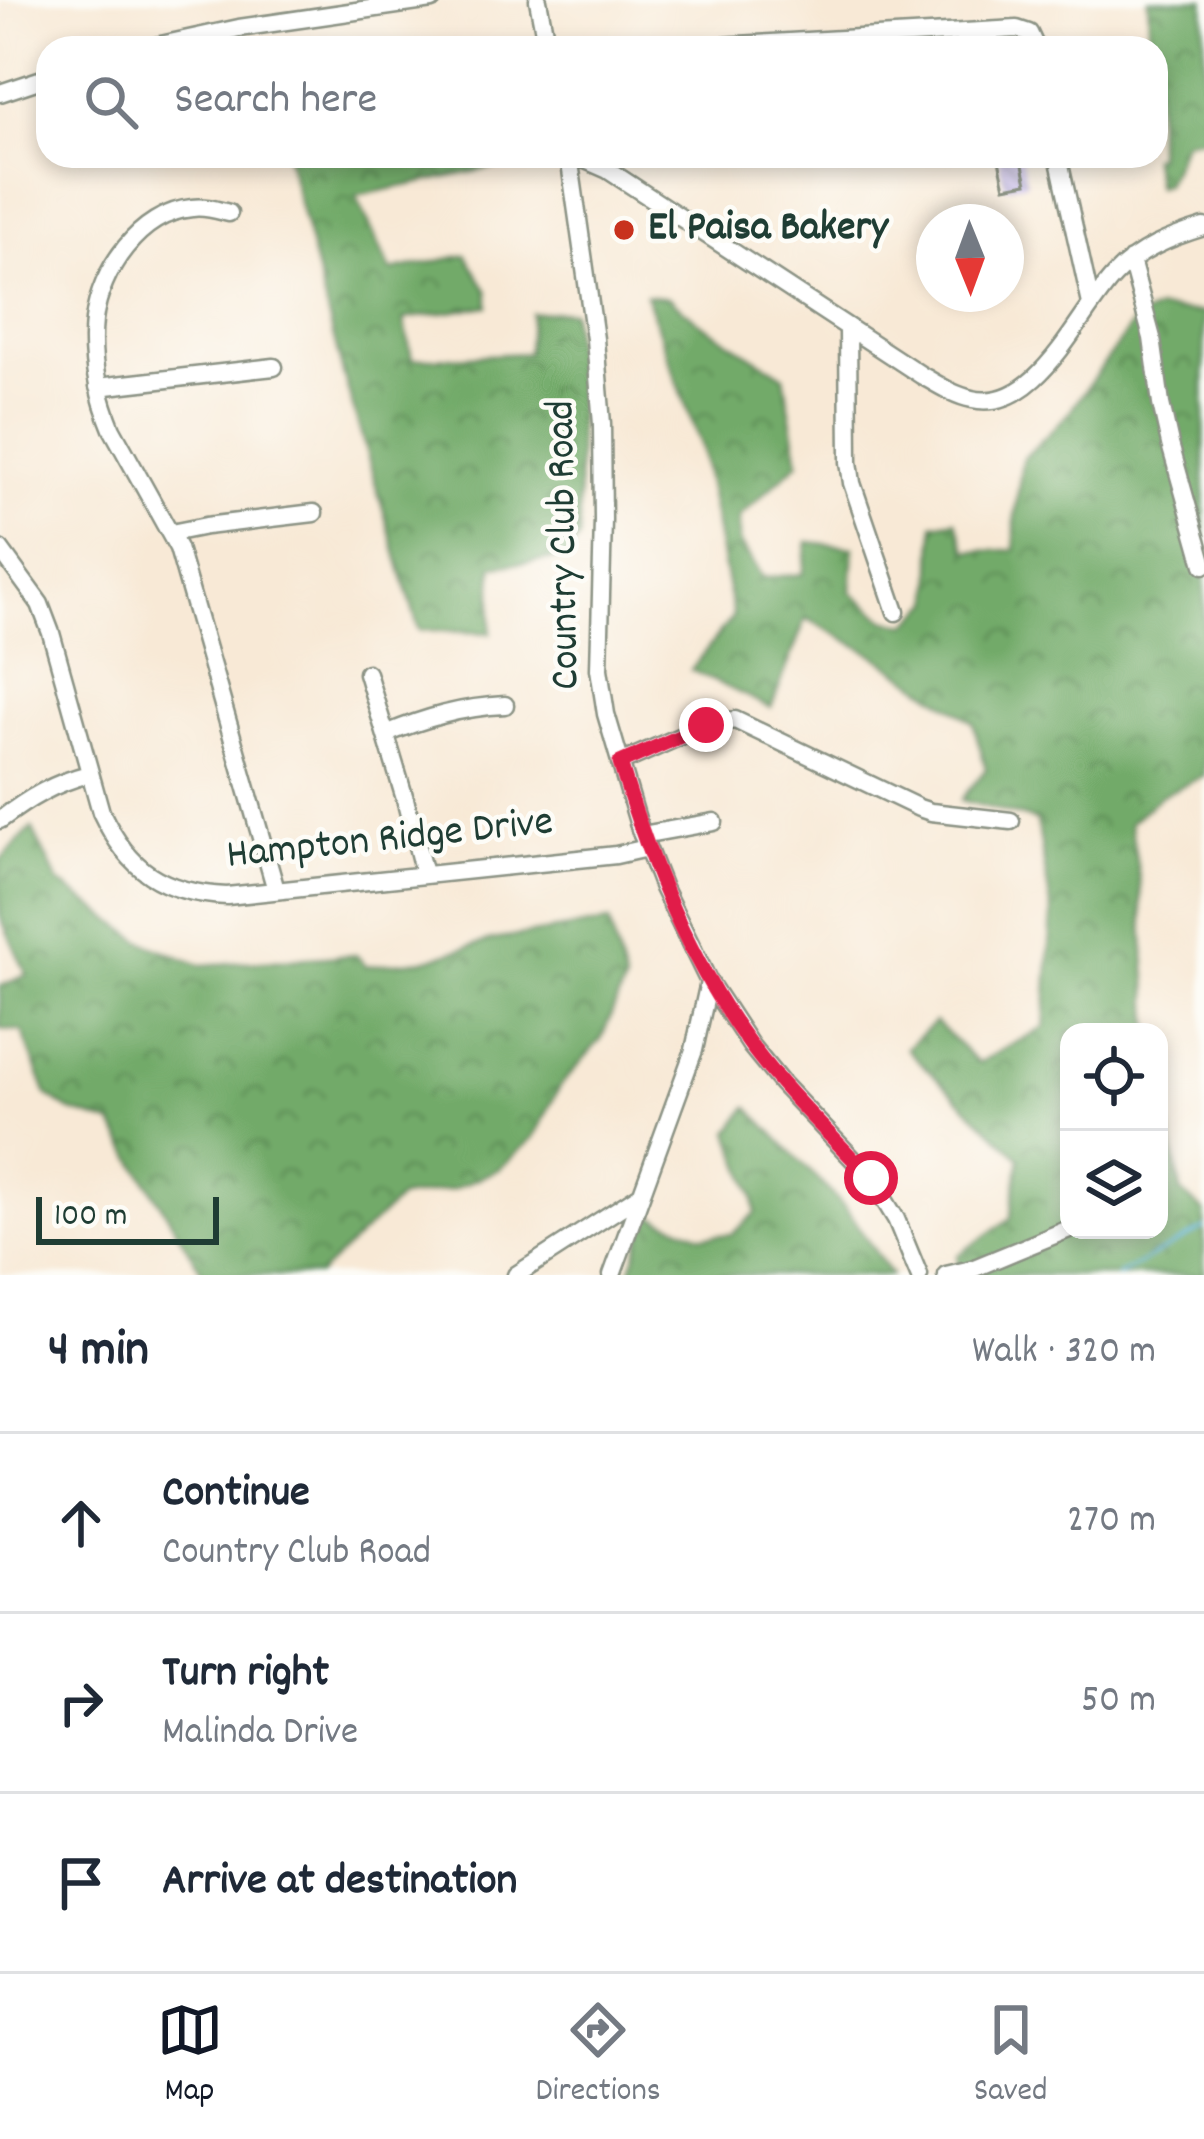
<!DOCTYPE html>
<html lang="en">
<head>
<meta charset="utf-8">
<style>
  :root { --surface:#fff; --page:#f2f2f3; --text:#1f2937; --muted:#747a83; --line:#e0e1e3; --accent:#111827 }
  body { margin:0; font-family:Dekko,sans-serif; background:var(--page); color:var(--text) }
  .controls { position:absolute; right:36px; bottom:36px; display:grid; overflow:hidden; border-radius:24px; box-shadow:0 6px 18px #0003 }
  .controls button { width:108px; height:108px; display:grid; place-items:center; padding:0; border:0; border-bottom:3px solid var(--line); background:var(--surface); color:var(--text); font:60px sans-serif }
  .compass { position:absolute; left:916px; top:204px; width:108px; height:108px; border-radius:50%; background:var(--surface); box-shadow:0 6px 18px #0003; rotate:179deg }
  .scale { position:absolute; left:36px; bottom:30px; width:183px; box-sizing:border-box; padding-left:12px; border:6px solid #1f3d34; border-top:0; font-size:33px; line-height:42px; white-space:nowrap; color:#1f3d34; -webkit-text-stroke:9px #fdfcf7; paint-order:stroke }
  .stop { position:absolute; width:36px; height:36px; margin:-27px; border:9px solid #e11d48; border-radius:50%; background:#fff }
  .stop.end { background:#e11d48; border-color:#fff; box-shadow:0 3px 12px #0008 }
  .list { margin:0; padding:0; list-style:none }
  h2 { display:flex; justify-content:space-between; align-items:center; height:156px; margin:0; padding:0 48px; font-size:51px }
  h2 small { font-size:39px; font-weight:400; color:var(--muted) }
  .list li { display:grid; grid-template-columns:78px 1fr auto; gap:36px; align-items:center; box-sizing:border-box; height:180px; padding:0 48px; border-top:3px solid var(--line) }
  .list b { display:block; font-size:45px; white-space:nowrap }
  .list p { margin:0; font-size:39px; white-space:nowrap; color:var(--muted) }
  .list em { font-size:39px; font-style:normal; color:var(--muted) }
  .icon { flex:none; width:66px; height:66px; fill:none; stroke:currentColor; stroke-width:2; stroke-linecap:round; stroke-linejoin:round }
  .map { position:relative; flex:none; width:1204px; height:1275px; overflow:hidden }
  .search { position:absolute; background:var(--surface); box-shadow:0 6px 18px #0003; left:36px; right:36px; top:36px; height:132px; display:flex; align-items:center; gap:30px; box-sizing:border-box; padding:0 42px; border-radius:36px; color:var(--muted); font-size:45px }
  .sheet { height:696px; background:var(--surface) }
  nav { display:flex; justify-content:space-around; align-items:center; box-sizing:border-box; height:168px; border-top:3px solid var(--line); background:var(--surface); font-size:33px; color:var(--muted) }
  nav a { display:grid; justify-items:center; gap:6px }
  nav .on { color:var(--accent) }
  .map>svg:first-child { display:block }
  .forest { fill:url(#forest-crowns); stroke:#48744e; stroke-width:3 }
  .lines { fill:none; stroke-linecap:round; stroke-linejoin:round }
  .stream { stroke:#59b1d6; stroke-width:3 }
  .building { fill:url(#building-back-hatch) }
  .minor-casing { stroke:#8c9385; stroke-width:21 }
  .minor { stroke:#fff; stroke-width:16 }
  .route { stroke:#e11d48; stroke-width:15 }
  .poi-dot { fill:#c8321e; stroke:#fdfcf7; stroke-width:4.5 }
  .labels { text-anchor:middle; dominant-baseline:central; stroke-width:9; stroke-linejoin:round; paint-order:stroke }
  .poi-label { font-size:42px; font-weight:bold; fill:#1f3d34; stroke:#fdfcf7; text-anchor:start }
  .street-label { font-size:42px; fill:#1f3d34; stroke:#fdfcf7 }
</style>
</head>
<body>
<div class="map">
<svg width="1204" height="1275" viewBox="0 0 1204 1275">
  <defs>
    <pattern id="forest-crowns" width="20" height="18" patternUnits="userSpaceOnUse" patternTransform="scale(3)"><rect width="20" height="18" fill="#72aa69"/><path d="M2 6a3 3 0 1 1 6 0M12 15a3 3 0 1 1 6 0" fill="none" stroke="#5d8c57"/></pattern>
    <pattern id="building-back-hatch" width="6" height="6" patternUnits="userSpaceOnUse" patternTransform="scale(3)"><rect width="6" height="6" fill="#b8aae6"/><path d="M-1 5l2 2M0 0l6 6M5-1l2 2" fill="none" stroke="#958cbb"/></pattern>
  </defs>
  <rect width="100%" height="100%" fill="#fdfcf7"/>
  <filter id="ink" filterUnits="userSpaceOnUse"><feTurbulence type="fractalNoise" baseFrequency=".00833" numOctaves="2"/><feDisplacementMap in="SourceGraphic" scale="24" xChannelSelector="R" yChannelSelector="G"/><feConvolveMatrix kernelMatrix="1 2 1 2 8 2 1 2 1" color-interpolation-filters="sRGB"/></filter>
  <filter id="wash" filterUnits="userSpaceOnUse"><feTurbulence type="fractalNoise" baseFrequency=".004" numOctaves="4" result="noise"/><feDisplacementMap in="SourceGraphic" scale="48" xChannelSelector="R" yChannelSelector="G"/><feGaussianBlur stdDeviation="2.7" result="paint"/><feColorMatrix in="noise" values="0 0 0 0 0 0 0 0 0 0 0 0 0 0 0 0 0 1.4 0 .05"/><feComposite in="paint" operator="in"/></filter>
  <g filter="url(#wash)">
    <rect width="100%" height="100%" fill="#f8e9d6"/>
    <!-- forest -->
    <path class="forest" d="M1148,0H1204V138L1185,140L1165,184L1157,187L1151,156H1156V48H1150Z
      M287,156H529L530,160L356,196L391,271L466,255L488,292V306L404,319L412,359L527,353L531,313L571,311L578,393L579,538L566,558L493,566L491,633L419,630L344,377Z
      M646,295L669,298L700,323L784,376L799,462L739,517V542L763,578L803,574L808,542L854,547L851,592L887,621L908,624L932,602L934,524L956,520L967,551L1015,550V515L1022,460L1068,414L1136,319L1158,309L1204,313V776L1162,795L1130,822L1140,884L1151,1032H1069V1230H1159V1070L1181,1192L1204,1212V1275H957L958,1255L1011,1218L1020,1158L906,1048L935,1022L978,1063L1045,1027L1052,913L1037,821L961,800L986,769L973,722L876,656L806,618L771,708L691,670L733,616L701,447Z
      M32,828L58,882L143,942L200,965L356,955L366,966L424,960L492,940L609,922L625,982L601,1039L560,1086L534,1137L499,1169L451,1190L400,1198L318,1275H204L112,1124L68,1110L47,1095L22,1031L0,1029V986L27,975L0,916V860Z
      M748,1107L846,1209L891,1275H629L649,1214L703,1236L732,1234L756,1213L754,1198L730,1132Z"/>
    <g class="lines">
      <!-- stream -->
      <path class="stream" d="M1118,1275L1204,1228"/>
    </g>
    <g id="blocks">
      <!-- building -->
      <path class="building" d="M998,156H1021L1027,183L1005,187Z"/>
    </g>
  </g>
  <g filter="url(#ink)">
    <use href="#blocks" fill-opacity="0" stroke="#8c9385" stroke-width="3"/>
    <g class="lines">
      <defs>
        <path id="minor" d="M538,0L547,48
          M147,48L239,28L432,0
          M684,48L1017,29L1029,33L1036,48
          M0,93L48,77
          M569,156L595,339L602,424L603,520L599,669L606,714L640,829L663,888L709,982L751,1046L782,1084L871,1178L896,1219L919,1275
          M576,156L608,170L921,375C937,384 953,395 972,399C1037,414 1077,315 1114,276C1138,250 1171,237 1204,227
          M1058,156L1091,304
          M229,213C217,210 205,206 192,208C139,213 100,271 94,320C90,357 98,395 112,429L178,548L276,890
          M1131,260L1152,338L1161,404L1170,444L1204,565
          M848,328L849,462L852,483L896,612
          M98,387L274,367
          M171,533L206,526L314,513
          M0,549L40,604L51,633L101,812C129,871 162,893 227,896L616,855L647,848
          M367,673L405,799L424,874
          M386,734C425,718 462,707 505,705
          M620,763L706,725L735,720L919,808L931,812L1011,821
          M0,820C29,798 54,783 89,774
          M642,835L714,822
          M516,1275L640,1195
          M612,1275L694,1050L709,982
          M946,1275L972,1269L1069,1229"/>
      </defs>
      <!-- minor casing -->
      <use href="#minor" class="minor-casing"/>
      <!-- minor -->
      <use href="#minor" class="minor"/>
    </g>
  </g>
  <g class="lines" filter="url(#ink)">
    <!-- route -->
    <path class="route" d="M706,725L620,763C650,863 689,963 752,1047C787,1094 831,1135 871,1178"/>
  </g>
  <!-- markers -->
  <circle class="poi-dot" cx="624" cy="230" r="12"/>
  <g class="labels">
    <!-- poi labels -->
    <g class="poi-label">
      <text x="648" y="230">El Paisa Bakery</text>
    </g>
    <!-- street labels -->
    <g class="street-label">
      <text transform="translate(566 545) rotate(-91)">Country Club Road</text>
      <text transform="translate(390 841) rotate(-6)">Hampton Ridge Drive</text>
    </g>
  </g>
</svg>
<div class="controls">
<button><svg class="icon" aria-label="locate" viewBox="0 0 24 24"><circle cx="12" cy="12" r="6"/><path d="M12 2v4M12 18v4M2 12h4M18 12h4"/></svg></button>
<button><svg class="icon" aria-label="layers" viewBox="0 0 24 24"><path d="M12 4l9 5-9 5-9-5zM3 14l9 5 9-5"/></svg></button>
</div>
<svg class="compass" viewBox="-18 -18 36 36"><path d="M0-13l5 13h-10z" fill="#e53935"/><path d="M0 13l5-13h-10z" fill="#747a83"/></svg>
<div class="scale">100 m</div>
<div class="stop" style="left:871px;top:1178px"></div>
<div class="stop end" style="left:706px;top:725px"></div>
<div class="search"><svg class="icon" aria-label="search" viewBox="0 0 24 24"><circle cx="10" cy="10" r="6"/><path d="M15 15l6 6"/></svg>Search here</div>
</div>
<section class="sheet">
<h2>4 min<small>Walk · 320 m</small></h2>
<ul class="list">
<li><svg class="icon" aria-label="ahead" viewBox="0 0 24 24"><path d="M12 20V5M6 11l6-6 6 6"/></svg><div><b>Continue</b><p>Country Club Road</p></div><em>270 m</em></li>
<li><svg class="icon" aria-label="right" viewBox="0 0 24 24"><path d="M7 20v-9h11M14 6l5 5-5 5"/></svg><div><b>Turn right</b><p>Malinda Drive</p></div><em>50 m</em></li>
<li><svg class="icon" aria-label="arrive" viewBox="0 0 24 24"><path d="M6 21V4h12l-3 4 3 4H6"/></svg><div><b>Arrive at destination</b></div></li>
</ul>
</section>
<nav>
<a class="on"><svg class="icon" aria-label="map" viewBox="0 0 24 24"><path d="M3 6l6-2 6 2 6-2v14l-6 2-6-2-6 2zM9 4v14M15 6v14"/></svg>Map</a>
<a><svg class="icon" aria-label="directions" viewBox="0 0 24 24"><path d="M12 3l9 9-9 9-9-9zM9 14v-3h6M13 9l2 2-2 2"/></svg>Directions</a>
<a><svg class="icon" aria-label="saved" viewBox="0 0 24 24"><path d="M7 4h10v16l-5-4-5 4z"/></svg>Saved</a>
</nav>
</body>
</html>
